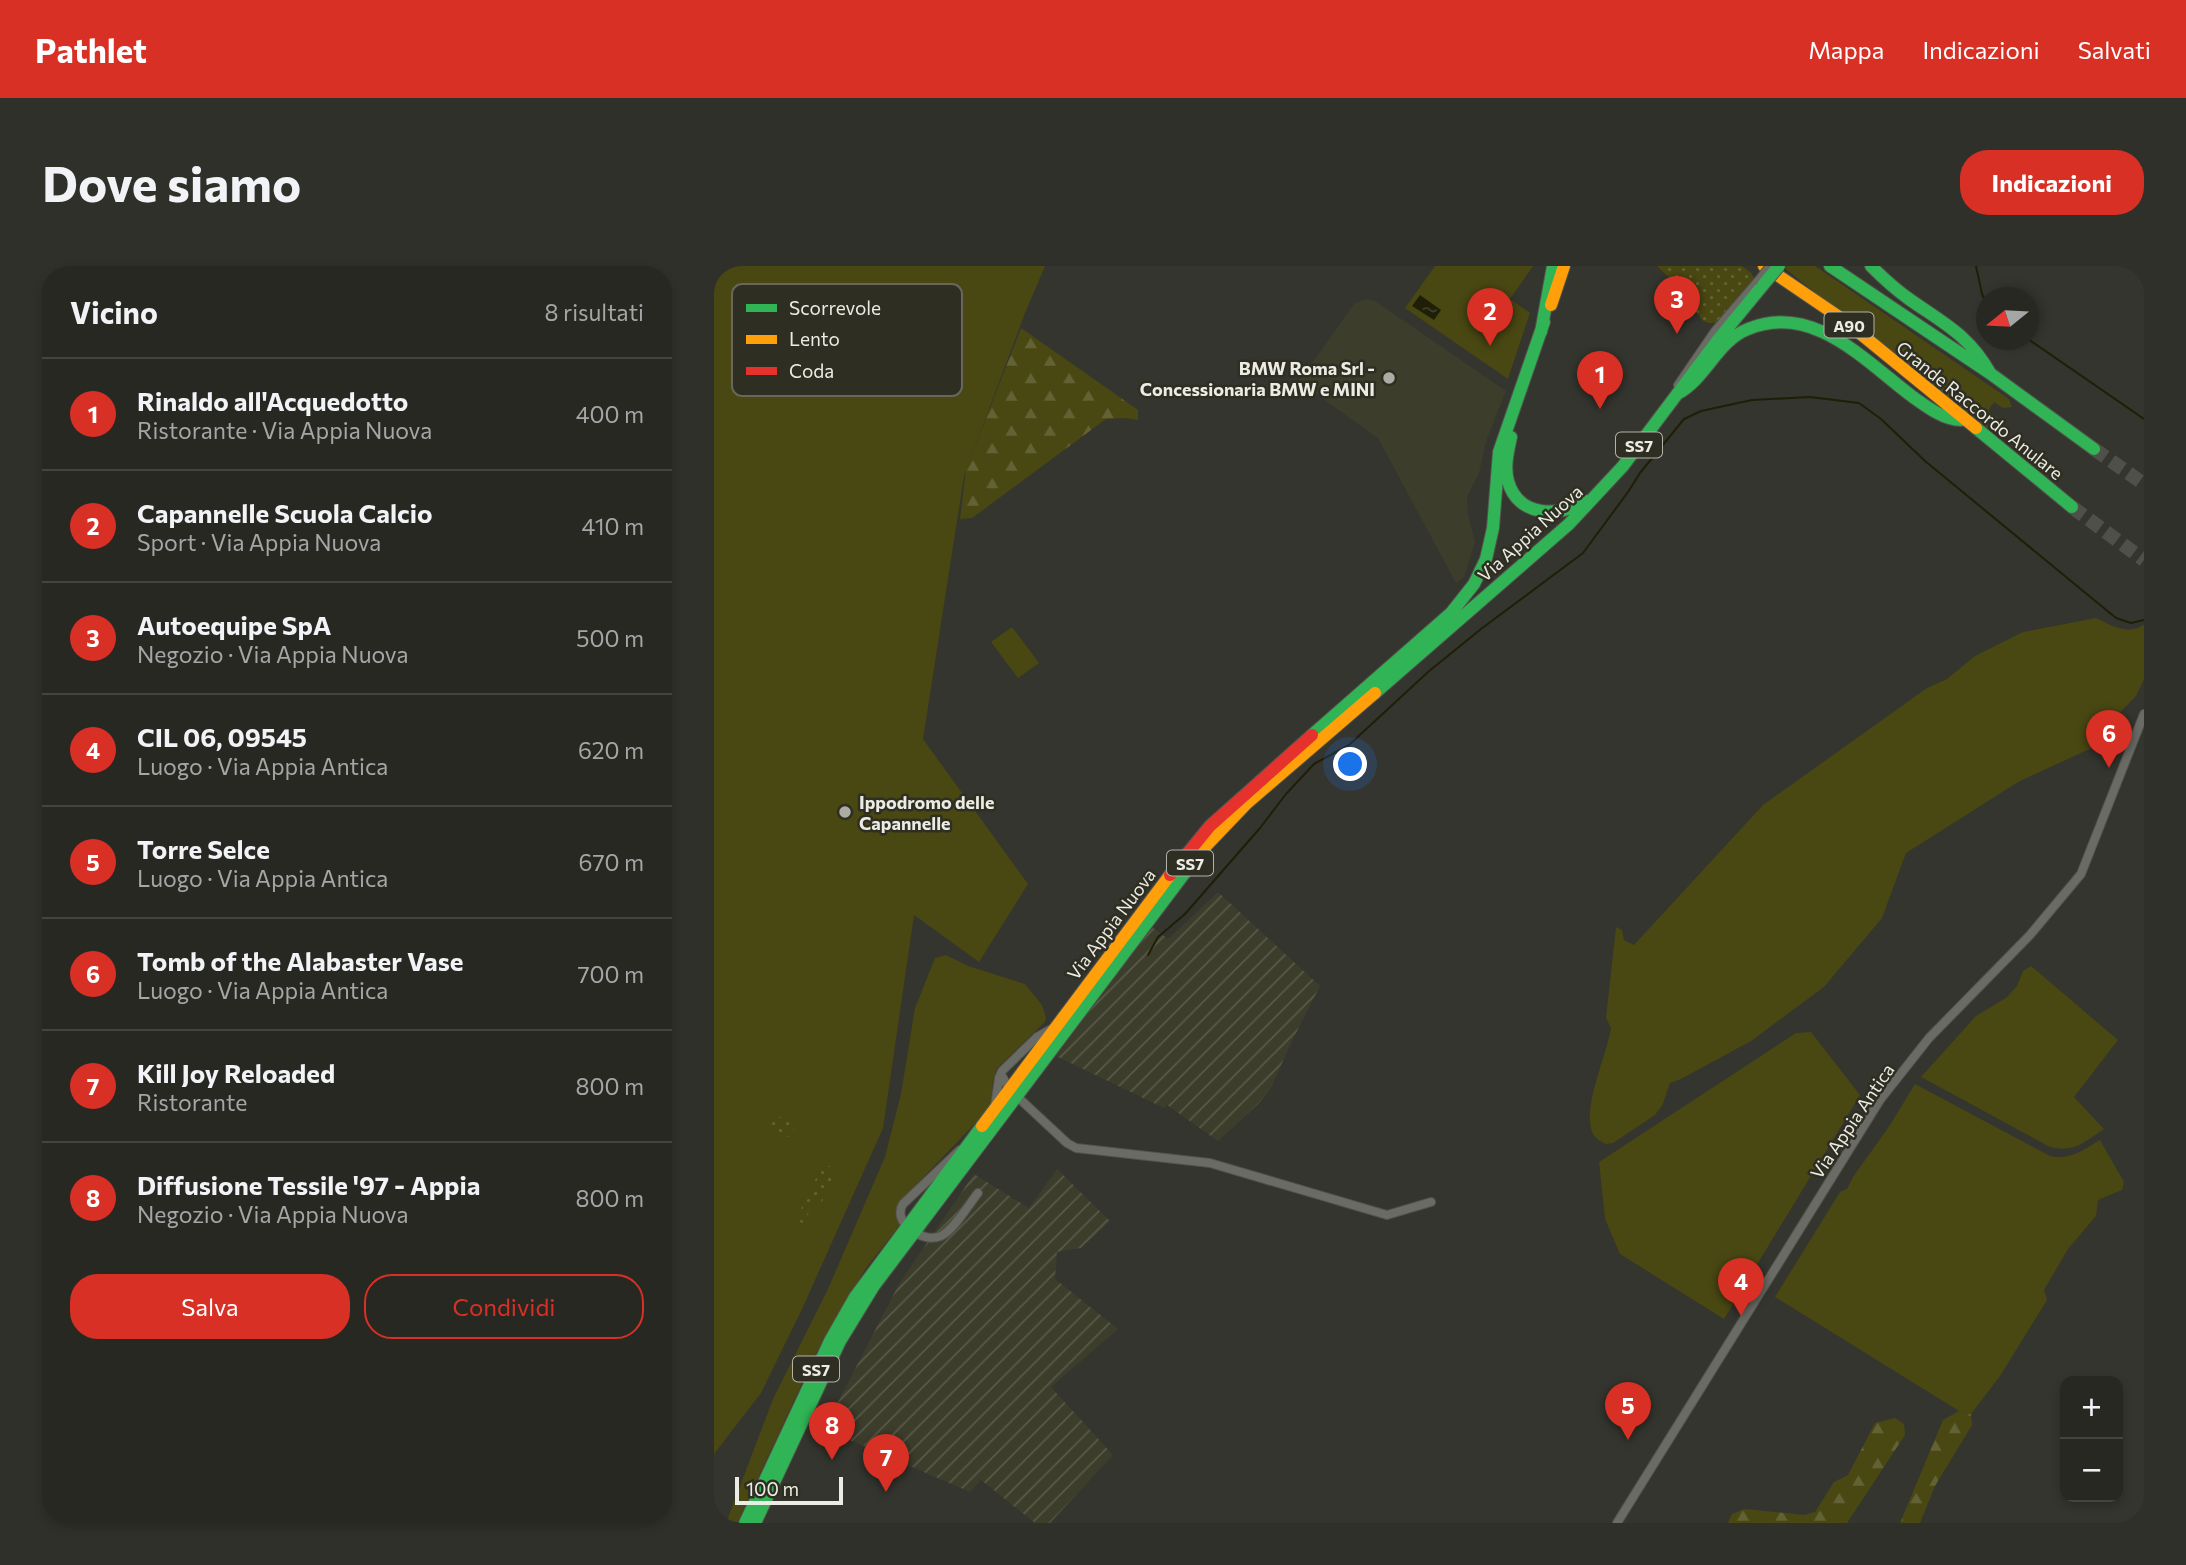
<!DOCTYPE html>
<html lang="it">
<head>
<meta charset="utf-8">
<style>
  :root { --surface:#282823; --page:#30302b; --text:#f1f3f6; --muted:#a5a6a6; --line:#444441; --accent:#d93025 }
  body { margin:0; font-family:Commissioner,sans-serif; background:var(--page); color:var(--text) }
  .controls { position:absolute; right:21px; bottom:21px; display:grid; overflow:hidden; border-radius:14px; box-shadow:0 4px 10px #0003 }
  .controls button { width:63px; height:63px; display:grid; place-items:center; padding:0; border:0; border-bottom:2px solid var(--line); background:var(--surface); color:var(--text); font:35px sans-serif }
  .compass { position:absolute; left:1262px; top:21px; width:63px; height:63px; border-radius:50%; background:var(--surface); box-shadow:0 4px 10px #0003; rotate:252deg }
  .scale { position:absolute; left:21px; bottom:18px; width:108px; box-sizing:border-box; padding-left:7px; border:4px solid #ecece4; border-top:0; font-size:19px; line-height:24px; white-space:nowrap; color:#ecece4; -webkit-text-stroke:5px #2e2e22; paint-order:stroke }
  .you { position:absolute; left:637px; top:499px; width:24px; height:24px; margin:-18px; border:5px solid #fff; border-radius:50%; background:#1a73e8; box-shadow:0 0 0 10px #1a73e833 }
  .badge { display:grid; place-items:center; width:46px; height:46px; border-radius:50%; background:var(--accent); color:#fff; font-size:23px; font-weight:700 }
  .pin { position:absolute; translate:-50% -58px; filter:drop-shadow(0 2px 4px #0008) }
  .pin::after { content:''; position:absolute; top:37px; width:24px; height:21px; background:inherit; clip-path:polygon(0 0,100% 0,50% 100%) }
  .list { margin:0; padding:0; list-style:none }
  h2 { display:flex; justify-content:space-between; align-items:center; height:91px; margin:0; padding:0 28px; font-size:30px }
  h2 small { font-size:23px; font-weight:400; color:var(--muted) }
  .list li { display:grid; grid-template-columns:46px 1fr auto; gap:21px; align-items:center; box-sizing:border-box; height:112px; padding:0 28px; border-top:2px solid var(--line) }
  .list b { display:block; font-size:26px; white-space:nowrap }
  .list p { margin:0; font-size:23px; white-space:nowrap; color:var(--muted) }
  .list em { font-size:23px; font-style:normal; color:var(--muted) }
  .actions { display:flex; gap:14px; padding:21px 28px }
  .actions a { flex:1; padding:16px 0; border:2px solid var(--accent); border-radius:28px; text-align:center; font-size:24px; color:var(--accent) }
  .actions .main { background:var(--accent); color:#fff }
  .map { position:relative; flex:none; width:1430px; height:1257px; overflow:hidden; border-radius:28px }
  header { display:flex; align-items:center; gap:42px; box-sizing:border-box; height:98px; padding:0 35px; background:var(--accent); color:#fff }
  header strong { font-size:33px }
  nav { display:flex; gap:38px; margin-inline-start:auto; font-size:24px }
  .intro { display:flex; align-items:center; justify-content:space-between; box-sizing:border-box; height:168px; padding:0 42px }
  h1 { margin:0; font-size:49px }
  .button { padding:18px 32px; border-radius:28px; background:var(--accent); color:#fff; font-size:24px; font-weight:700 }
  main { display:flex; gap:42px; padding:0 42px }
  aside { flex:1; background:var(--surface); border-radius:28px; box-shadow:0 4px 10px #0003 }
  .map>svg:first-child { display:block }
  .built { fill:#3d3d2c }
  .industrial { fill:url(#industrial-furrows) }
  .grass { fill:#494712 }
  .forest { fill:url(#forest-firs) }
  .park { fill:url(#park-dots) }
  .water { fill:url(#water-ripples) }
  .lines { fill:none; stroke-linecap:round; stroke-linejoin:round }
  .stream { stroke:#1f1e07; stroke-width:2 }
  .highway-tunnel { stroke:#50504a; stroke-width:14; stroke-dasharray:14 7; stroke-linecap:butt }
  .street-casing { stroke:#52524d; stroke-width:10 }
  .fast-casing { stroke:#52524d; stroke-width:14 }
  .slow-casing { stroke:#52524d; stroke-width:14 }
  .jam-casing { stroke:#52524d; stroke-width:14 }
  .street { stroke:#6b6b66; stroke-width:8 }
  .fast { stroke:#30b455; stroke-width:12 }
  .slow { stroke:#ff9f0a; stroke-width:12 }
  .jam { stroke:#e5322d; stroke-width:12 }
  .street-bridge-casing { stroke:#52524d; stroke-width:10; stroke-linecap:butt }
  .fast-bridge-casing { stroke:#52524d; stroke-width:14; stroke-linecap:butt }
  .street-bridge { stroke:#6b6b66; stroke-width:8 }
  .fast-bridge { stroke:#30b455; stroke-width:12 }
  .poi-dot { fill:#acaca5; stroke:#2e2e22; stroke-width:2.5 }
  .labels { text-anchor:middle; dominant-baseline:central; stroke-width:5; stroke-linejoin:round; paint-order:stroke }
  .shield { fill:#2e2e22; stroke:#b3b3aa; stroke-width:2 }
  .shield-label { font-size:16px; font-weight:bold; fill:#ecece4 }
  .poi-label { font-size:18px; font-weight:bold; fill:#ecece4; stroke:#2e2e22; text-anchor:end }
  .street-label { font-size:18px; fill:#ecece4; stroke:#2e2e22 }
  .key { fill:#2e2e22; stroke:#67675c; stroke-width:2 }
  .key-label { font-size:19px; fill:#ecece4 }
</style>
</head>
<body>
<header>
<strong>Pathlet</strong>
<nav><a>Mappa</a><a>Indicazioni</a><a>Salvati</a></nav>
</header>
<div class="intro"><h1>Dove siamo</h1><a class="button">Indicazioni</a></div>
<main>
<aside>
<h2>Vicino<small>8 risultati</small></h2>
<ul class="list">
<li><span class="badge">1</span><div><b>Rinaldo all'Acquedotto</b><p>Ristorante · Via Appia Nuova</p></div><em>400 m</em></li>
<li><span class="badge">2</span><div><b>Capannelle Scuola Calcio</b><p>Sport · Via Appia Nuova</p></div><em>410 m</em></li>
<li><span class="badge">3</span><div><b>Autoequipe SpA</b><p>Negozio · Via Appia Nuova</p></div><em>500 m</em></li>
<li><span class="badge">4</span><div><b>CIL 06, 09545</b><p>Luogo · Via Appia Antica</p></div><em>620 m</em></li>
<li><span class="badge">5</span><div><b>Torre Selce</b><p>Luogo · Via Appia Antica</p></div><em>670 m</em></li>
<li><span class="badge">6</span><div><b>Tomb of the Alabaster Vase</b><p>Luogo · Via Appia Antica</p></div><em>700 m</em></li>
<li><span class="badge">7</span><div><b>Kill Joy Reloaded</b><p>Ristorante</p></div><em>800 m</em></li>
<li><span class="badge">8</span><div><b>Diffusione Tessile '97 - Appia</b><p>Negozio · Via Appia Nuova</p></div><em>800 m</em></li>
</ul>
<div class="actions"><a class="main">Salva</a><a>Condividi</a></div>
</aside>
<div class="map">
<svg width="1430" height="1257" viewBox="0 0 1430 1257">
  <defs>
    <pattern id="industrial-furrows" width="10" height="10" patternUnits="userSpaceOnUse" patternTransform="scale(1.75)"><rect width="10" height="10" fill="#3d3d2c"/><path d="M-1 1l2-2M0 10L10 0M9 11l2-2" fill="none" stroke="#59594a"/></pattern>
    <pattern id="forest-firs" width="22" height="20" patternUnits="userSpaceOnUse" patternTransform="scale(1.75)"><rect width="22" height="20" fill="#494712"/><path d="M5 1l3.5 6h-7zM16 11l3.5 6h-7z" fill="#636234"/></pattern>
    <pattern id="park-dots" width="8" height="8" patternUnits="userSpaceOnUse" patternTransform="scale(1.75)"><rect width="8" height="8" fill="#494712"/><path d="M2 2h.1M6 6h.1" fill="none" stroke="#636234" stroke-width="1.8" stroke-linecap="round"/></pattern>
    <pattern id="water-ripples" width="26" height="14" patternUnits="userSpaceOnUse" patternTransform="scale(1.75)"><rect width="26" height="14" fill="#1f1e07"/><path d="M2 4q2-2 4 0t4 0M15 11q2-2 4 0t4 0" fill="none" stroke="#403f2b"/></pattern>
  </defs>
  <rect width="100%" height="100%" fill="#35352f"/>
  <!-- built -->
  <path class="built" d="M652,33L661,35L792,125L772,175L765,207L753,231L754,248L761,276L750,311L742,317L664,172L584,115L607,85L640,38Z"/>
  <!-- industrial -->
  <path class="industrial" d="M504,626L606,720L578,775L556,824L544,838L504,875L453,839L450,842L342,790L438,661L454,673Z
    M343,903L396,955L367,982L343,986L341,1013L404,1063L337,1121L399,1189L336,1257H321L267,1214L256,1226L110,1163L185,1018L260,908L315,942Z"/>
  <!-- grass -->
  <path class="grass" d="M0,0H331L311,47L250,210L209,473L314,618L265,696L200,649L169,862L89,1041L47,1127L0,1188Z
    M721,0H819L796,33L816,47L794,113L691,42Z
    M1068,0H1101L1295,133L1298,141L1289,142L1280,136L1274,145L1283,151L1285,161L1274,162L1266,158Z
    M1382,352C1398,360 1413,369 1430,359V413L1422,430L1392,461L1382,480L1304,516L1192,587L1168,652L1110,721L1037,775L967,813L956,817L948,840L941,849L899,877L892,878C888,876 882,873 879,868C867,843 893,789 897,762L892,752L902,661L908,664L910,674L920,679L1049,539L1213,422L1233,413L1261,390L1309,366Z
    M298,361L325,397L304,412L277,376Z
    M232,689L254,700L311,718L328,739L332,751L331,756L283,802L279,814L277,838L267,851L184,938L181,946L186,959L152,1002L104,1083L23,1257H12L59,1133L114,1023L171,891L187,828L201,742L221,692Z
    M1317,700L1404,774L1360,831L1390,863C1370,876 1361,887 1336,881L1207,811L1262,750L1292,732L1303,720L1309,705Z
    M1097,766L1146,829L1010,1053L906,988L891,953L885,896L1082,767Z
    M1201,818L1336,890C1355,895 1369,884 1386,874L1410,916L1408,924L1384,934L1382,950L1354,983L1330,1024L1333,1034L1286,1110L1257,1148L1245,1145L1061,1031L1126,926L1133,923L1139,911L1176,859Z"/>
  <!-- forest -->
  <path class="forest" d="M307,62L424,144V154L411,152L392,153L258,252L246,253L252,204Z
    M1245,1145L1257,1148L1258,1159L1221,1220L1206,1257H1186L1229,1154Z
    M1181,1152L1190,1158L1191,1169L1133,1257H1014L1018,1248L1031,1243L1090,1249L1101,1246L1120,1216L1134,1209L1161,1157Z"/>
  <!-- park -->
  <path class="park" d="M943,0H1028L1037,7L1040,12L1034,24L1025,30L1008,53L1002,57H995L989,55L962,18Z
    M58,849L85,856L75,871L56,865Z
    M109,898L122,903L106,940L100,938L89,957L81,955Z"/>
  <!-- water -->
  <path class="water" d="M706,29L727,44L720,54L698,40Z"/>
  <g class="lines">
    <!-- stream -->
    <path class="stream" d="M1262,0L1268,28L1272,37
      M1314,73L1430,153
      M434,689L444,671L471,648L546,562L572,528L600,498L635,479L714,406L767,363L869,287L914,226L926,207L970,153L987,145L1038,134L1096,131L1145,137L1167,153L1211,195L1402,352L1417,357L1430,354"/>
    <!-- highway-tunnel -->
    <path class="highway-tunnel" d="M1380,183L1430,218
      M1358,241L1430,294"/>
    <defs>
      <path id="street" d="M964,119L1001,65L1044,15
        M287,808L295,823L353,877L362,882L496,897L673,949L717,936
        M281,840L285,812L288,805L323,771L339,762
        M246,884L189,938C177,957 210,978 227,970C240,964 255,938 264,927
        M903,1257L1166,834L1215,772L1316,669L1367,608L1430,448"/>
      <path id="fast" d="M1116,0L1277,108L1380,183
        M1157,0C1169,12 1181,23 1195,33C1229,57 1255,69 1276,107
        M827,66L839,0
        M963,128C992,113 1003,75 1034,63C1099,36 1151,95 1199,131C1213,141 1230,154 1247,154
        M1262,162L1358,241
        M797,171C794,185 790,201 794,215C804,252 846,251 872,235
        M661,427L855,258L909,200L1003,75L1049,19
        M598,469L737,347L760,318L772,293L779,262L785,186L830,56
        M31,1257L116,1075L141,1031L268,860
        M41,1257L126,1075L159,1021L488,584"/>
      <path id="slow" d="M1050,0L1131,55L1262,162
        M837,39L850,0
        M488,584L532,538L661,427
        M268,860L456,609"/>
      <path id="jam" d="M456,609L496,560L598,469"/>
    </defs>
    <!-- street casing -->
    <use href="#street" class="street-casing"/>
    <!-- fast casing -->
    <use href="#fast" class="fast-casing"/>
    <!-- slow casing -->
    <use href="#slow" class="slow-casing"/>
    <!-- jam casing -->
    <use href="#jam" class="jam-casing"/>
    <!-- street -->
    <use href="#street" class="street"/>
    <!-- fast -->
    <use href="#fast" class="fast"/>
    <!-- slow -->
    <use href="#slow" class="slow"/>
    <!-- jam -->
    <use href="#jam" class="jam"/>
    <defs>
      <path id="street-bridge" d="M1044,15L1056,0"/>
      <path id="fast-bridge" d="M1049,19L1065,0"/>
    </defs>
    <!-- street-bridge casing -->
    <use href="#street-bridge" class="street-bridge-casing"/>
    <!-- fast-bridge casing -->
    <use href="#fast-bridge" class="fast-bridge-casing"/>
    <!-- street-bridge -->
    <use href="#street-bridge" class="street-bridge"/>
    <!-- fast-bridge -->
    <use href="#fast-bridge" class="fast-bridge"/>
  </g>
  <!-- markers -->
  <g class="poi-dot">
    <circle cx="675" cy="112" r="7"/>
    <circle cx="131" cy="546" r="7"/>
  </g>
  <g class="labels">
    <!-- shield labels -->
    <g class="shield">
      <rect x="1110.5" y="46.5" width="49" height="25" rx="5"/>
      <rect x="902" y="166.5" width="46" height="25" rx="5"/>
      <rect x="453" y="584.5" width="46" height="25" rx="5"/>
      <rect x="79" y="1090.5" width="46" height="25" rx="5"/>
    </g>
    <g class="shield-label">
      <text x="1135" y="59">A90</text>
      <text x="925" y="179">SS7</text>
      <text x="476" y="597">SS7</text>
      <text x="102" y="1103">SS7</text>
    </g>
    <!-- poi labels -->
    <g class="poi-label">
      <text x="661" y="102">BMW Roma Srl -<tspan x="661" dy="21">Concessionaria BMW e MINI</tspan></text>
      <text x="145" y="536" text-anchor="start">Ippodromo delle<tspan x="145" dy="21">Capannelle</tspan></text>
    </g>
    <!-- street labels -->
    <g class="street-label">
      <text transform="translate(1266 144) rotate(39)">Grande Raccordo Anulare</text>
      <text transform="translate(816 267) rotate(-42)">Via Appia Nuova</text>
      <text transform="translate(397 658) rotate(-53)">Via Appia Nuova</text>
      <text transform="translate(1138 855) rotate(-56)">Via Appia Antica</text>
    </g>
  </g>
  <!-- legend -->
  <rect x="18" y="18" width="230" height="112" rx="10" class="key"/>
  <rect x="32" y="38" width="31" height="8" fill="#30b455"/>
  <rect x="32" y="69" width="31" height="9" fill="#ff9f0a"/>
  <rect x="32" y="101" width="31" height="8" fill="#e5322d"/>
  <g class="key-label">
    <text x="75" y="49">Scorrevole</text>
    <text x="75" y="80">Lento</text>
    <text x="75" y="112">Coda</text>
  </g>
</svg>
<div class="controls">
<button>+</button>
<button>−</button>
</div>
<svg class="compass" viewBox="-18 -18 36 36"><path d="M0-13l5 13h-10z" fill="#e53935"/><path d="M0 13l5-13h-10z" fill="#a5a6a6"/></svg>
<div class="scale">100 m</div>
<div class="you"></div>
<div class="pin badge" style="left:886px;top:143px">1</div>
<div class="pin badge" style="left:776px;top:80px">2</div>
<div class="pin badge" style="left:963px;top:68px">3</div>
<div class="pin badge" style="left:1027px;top:1050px">4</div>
<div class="pin badge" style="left:914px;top:1174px">5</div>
<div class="pin badge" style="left:1395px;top:502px">6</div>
<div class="pin badge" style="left:172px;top:1226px">7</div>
<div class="pin badge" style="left:118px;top:1194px">8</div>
</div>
</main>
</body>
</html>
